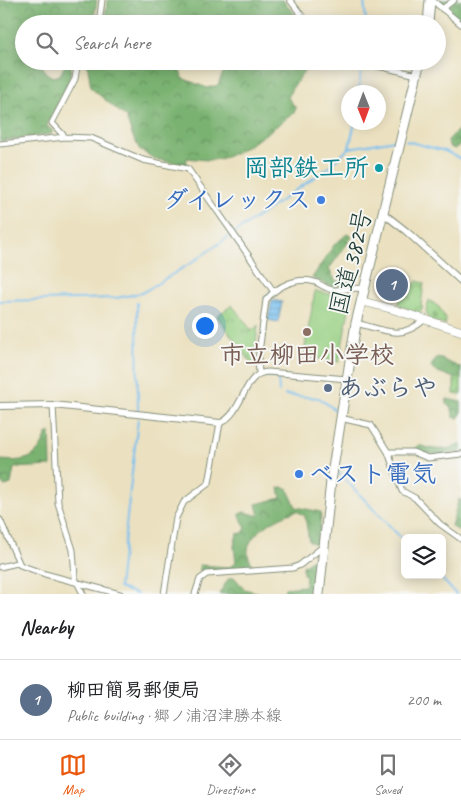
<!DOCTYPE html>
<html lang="en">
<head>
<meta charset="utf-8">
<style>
  :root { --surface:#fff; --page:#f6f6f6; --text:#202124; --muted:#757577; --line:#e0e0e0; --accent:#ea580c }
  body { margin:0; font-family:Caveat,"Klee One",sans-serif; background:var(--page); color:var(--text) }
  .controls { position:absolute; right:15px; bottom:15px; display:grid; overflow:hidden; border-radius:8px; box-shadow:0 2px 12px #0003 }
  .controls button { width:45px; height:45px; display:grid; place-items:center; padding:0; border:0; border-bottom:1px solid var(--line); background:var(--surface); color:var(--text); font:25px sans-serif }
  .compass { position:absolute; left:341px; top:85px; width:45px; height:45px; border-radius:50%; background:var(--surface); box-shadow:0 2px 12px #0003; rotate:179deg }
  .you { position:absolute; left:204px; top:325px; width:18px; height:18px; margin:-12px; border:4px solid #fff; border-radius:50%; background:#1a73e8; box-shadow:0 0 0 8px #1a73e833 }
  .badge { display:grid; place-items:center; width:32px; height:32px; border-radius:50%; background:var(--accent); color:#fff; font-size:16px; font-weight:700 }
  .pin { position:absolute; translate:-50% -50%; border:2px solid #fff; box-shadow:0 1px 5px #0006 }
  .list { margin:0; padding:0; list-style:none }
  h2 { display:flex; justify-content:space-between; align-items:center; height:65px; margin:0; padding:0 20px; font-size:21px }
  h2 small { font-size:16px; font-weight:400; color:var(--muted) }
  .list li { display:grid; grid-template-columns:32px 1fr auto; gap:15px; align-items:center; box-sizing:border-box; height:80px; padding:0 20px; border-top:1px solid var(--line) }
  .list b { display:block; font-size:19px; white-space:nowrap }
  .list p { margin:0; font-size:16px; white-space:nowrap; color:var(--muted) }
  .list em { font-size:16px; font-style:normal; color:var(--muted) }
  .icon { flex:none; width:28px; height:28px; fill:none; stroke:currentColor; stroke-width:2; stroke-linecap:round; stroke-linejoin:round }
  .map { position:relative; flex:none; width:461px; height:594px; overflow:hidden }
  .search { position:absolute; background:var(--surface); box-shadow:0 2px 12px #0003; left:15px; right:15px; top:15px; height:55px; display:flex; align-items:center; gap:12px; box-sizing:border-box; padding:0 18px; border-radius:28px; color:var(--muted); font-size:19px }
  .sheet { height:145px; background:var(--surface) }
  nav { display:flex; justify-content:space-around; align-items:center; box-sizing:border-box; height:70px; border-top:1px solid var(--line); background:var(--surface); font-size:14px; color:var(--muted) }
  nav a { display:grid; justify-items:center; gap:2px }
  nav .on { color:var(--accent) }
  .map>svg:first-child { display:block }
  .grass { fill:url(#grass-tufts); stroke:#5c865c }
  .forest { fill:url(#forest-crowns); stroke:#4c7852 }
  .cemetery { fill:url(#cemetery-stones); stroke:#5c865c }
  .park { fill:url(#park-crowns); stroke:#5c865c }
  .garden { fill:url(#garden-furrows); stroke:#5c865c }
  .pitch { fill:#98d083; stroke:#5c865c }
  .water { fill:url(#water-rules); stroke:#4c7e92 }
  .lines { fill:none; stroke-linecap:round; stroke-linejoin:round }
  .stream { stroke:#78bff0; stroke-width:2 }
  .minor-casing { stroke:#858f7a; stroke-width:7 }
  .tertiary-casing { stroke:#858f7a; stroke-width:8 }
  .primary-casing { stroke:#858f7a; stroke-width:9 }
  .trunk-casing { stroke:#858f7a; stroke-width:11 }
  .minor { stroke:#fff; stroke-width:5 }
  .tertiary { stroke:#fff; stroke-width:6 }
  .primary { stroke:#fff; stroke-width:8 }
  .trunk { stroke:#fff; stroke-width:9 }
  .culture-dot { fill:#0f9aa8; stroke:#f6f6f2; stroke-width:2 }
  .shop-dot { fill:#3f7fe0; stroke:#f6f6f2; stroke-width:2 }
  .education-dot { fill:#8d6e63; stroke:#f6f6f2; stroke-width:2 }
  .service-dot { fill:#5c6f8a; stroke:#f6f6f2; stroke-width:2 }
  .labels { text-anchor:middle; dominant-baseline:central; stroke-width:4; stroke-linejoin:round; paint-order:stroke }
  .culture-label { font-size:25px; font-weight:bold; fill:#0d838f; stroke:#f6f6f2; text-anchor:end }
  .shop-label { font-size:25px; font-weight:bold; fill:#366cbe; stroke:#f6f6f2; text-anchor:end }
  .street-label { font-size:25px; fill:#1f3d34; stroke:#f6f6f2 }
  .education-label { font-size:25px; font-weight:bold; fill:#785e54; stroke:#f6f6f2 }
  .service-label { font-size:25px; font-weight:bold; fill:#4e5e75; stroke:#f6f6f2; text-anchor:start }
</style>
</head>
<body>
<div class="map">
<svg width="461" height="594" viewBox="0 0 461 594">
  <defs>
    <pattern id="grass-tufts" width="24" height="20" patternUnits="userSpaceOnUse" patternTransform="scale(1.25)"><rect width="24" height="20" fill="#98d083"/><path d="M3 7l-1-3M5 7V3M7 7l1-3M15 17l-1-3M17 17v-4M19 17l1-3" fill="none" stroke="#7baa6c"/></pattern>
    <pattern id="forest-crowns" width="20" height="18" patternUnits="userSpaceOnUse" patternTransform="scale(1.25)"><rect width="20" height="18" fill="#7ab271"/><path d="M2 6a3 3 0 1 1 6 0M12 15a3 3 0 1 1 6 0" fill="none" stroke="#63925e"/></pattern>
    <pattern id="cemetery-stones" width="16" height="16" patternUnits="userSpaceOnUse" patternTransform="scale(1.25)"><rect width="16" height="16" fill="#98d083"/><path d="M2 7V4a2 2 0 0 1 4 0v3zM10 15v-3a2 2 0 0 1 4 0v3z" fill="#7baa6c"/></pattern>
    <pattern id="park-crowns" width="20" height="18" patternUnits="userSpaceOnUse" patternTransform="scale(1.25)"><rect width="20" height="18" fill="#98d083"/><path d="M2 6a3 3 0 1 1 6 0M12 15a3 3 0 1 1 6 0" fill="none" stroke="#7baa6c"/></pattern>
    <pattern id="garden-furrows" width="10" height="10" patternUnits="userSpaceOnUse" patternTransform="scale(1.25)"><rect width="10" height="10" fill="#98d083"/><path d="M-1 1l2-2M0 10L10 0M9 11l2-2" fill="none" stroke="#7baa6c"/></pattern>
    <pattern id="water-rules" width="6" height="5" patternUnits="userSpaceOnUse" patternTransform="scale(1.25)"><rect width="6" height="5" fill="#78bff0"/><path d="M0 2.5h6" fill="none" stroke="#629cc3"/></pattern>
  </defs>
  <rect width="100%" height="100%" fill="#f6f6f2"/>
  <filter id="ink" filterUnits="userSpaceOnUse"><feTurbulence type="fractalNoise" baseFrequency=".02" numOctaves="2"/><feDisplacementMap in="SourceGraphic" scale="10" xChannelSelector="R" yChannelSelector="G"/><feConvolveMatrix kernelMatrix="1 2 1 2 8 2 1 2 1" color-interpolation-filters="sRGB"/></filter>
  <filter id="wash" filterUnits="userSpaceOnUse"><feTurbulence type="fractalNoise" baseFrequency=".0096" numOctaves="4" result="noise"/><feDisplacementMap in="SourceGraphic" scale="20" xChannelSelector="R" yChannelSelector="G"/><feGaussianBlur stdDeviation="1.12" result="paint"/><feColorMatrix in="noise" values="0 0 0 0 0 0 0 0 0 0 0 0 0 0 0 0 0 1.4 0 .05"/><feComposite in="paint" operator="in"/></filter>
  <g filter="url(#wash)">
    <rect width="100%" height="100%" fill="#ebe1c0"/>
    <!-- grass -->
    <path class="grass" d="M232,305L252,331L258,325L254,367L217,316Z"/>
    <!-- forest -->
    <path class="forest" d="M0,0H97L93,24H24V61H40L46,73L53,77L60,75L65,65L70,64C76,78 52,110 47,126L53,131L51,134L0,141Z
      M107,0H283L303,24H198L177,20L174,24H105Z
      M461,0V21L437,1L440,0Z
      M87,61H165L164,66L181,72L182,78L207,88L218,85L228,61L311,62L291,90L288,98L296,108L294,113C276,126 239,156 218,159C208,161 197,159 187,158L186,165L155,159L140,150L132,135L126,117L91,88Z
      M461,127V144L454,149L449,146L448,140Z
      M347,234L352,237L329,269L336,282L352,273L355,278L352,284L332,287L312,278L334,245Z
      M437,357L461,368V376L454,378L433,370L431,366Z
      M447,399L461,402V414L458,418L453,417L452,408L446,404Z
      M50,432L51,466L14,468L11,484L5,486L1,483L0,460C26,462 37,460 47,434Z
      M461,444V452C444,454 431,456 414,450L418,445C435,450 445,452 461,444Z
      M282,487L287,488L296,507L321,512L319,546L309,541L305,516L297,511C276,517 229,542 256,568L200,571L199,565L230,567L236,562L234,546L237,534L243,533L246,528L239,514L245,512L259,516L256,504L281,498L279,488Z
      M459,499L461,500V532L451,526Z
      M315,557L312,589L305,594H281H284L285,588L305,586L306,575L303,574V566Z
      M229,578H235L244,589L264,594H219Z"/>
    <!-- cemetery -->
    <path class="cemetery" d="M429,300L439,307L446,320L445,325L429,320L426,311Z"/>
    <!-- park -->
    <path class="park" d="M417,281L424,283L421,305L423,308L418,314L398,304L404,286H413Z"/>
    <!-- garden -->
    <path class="garden" d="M459,376H461V395L454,394V378Z"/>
    <!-- pitch -->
    <path class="pitch" d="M315,291L334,295L352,294L339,362L309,357L304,352Z"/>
    <!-- water -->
    <path class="water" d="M272,300L282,302L278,322L268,320Z"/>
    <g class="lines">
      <!-- stream -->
      <path class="stream" d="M364,0L366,24
        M359,92L361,68
        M406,141L445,151L461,159
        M349,148L355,122
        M265,299L271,291
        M0,301L116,298L142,293L191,263L328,168L349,148L395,140
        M137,303L138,412
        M267,376L278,377L279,392
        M285,395L319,398L335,410
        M337,469V471L405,542
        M438,575L456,594
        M137,594L119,588L138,419"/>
    </g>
  </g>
  <g filter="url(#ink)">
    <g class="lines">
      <defs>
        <path id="minor" d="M290,0L308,24
          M432,0L461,24
          M442,9L454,0
          M99,24L102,0
          M356,61L417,75
          M65,137L52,123L75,79L78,61
          M0,144L65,137L91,138L143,160L188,169L274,292
          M356,323C385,330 400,341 424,320
          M259,373L258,360L266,300C277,286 298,276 315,282C321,284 326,289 333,290C344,291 353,286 364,289
          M53,405L58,503L73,550L75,578L83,594
          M340,418L371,425L388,452L402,491L415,498L440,524L461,539
          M388,452H413L428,458L461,454
          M0,520L20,565L45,574L120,594
          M0,567L17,563
          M164,594L176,518L184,502L209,483L220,423C244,413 243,372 268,372L347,379
          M195,594L200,579L207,574L293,568L300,565L320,549L324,550"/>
        <path id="tertiary" d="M383,213L406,231L461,281
          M0,406L53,405L220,423"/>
        <path id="primary" d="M361,301L392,309L461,331"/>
        <path id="trunk" d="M428,24L430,0
          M319,594L331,481L356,323L420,61"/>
      </defs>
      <!-- minor casing -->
      <use href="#minor" class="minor-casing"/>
      <!-- tertiary casing -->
      <use href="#tertiary" class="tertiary-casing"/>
      <!-- primary casing -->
      <use href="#primary" class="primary-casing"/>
      <!-- trunk casing -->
      <use href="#trunk" class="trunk-casing"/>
      <!-- minor -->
      <use href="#minor" class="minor"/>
      <!-- tertiary -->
      <use href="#tertiary" class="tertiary"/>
      <!-- primary -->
      <use href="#primary" class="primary"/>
      <!-- trunk -->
      <use href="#trunk" class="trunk"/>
    </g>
  </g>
  <!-- markers -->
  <circle class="culture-dot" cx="379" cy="168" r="5"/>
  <g class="shop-dot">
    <circle cx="321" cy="200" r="5"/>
    <circle cx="299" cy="474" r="5"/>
  </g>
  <circle class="education-dot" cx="307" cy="332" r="5"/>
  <circle class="service-dot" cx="328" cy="388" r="5"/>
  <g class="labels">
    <!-- culture labels -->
    <g class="culture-label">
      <text x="369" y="168">岡部鉄工所</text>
    </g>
    <!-- shop labels -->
    <g class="shop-label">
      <text x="311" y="200">ダイレックス</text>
      <text x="309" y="474" text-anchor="start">ベスト電気</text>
    </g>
    <!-- street labels -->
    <g class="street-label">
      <text transform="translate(351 262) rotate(-76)">国道382号</text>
    </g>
    <!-- education labels -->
    <g class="education-label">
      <text x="307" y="355">市立柳田小学校</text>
    </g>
    <!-- service labels -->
    <g class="service-label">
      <text x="338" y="388">あぶらや</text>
    </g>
  </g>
</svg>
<div class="controls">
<button><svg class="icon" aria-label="layers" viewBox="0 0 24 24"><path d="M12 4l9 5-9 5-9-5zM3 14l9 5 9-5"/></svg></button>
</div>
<svg class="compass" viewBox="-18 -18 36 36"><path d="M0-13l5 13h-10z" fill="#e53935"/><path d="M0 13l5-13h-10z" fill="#757577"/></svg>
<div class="you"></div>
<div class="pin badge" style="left:392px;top:285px;background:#5c6f8a">1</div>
<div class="search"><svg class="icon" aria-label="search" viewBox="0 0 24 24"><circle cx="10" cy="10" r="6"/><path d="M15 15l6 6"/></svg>Search here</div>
</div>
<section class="sheet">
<h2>Nearby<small></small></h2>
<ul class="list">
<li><span class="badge" style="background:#5c6f8a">1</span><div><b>柳田簡易郵便局</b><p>Public building · 郷ノ浦沼津勝本線</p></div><em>200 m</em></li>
</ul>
</section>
<nav>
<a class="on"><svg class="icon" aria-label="map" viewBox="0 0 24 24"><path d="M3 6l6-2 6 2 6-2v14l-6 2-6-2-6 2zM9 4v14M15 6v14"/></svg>Map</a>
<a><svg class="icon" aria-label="directions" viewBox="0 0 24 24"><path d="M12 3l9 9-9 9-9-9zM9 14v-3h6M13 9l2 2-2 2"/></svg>Directions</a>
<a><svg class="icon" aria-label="saved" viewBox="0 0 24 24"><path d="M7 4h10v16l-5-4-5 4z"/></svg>Saved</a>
</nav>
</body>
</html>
